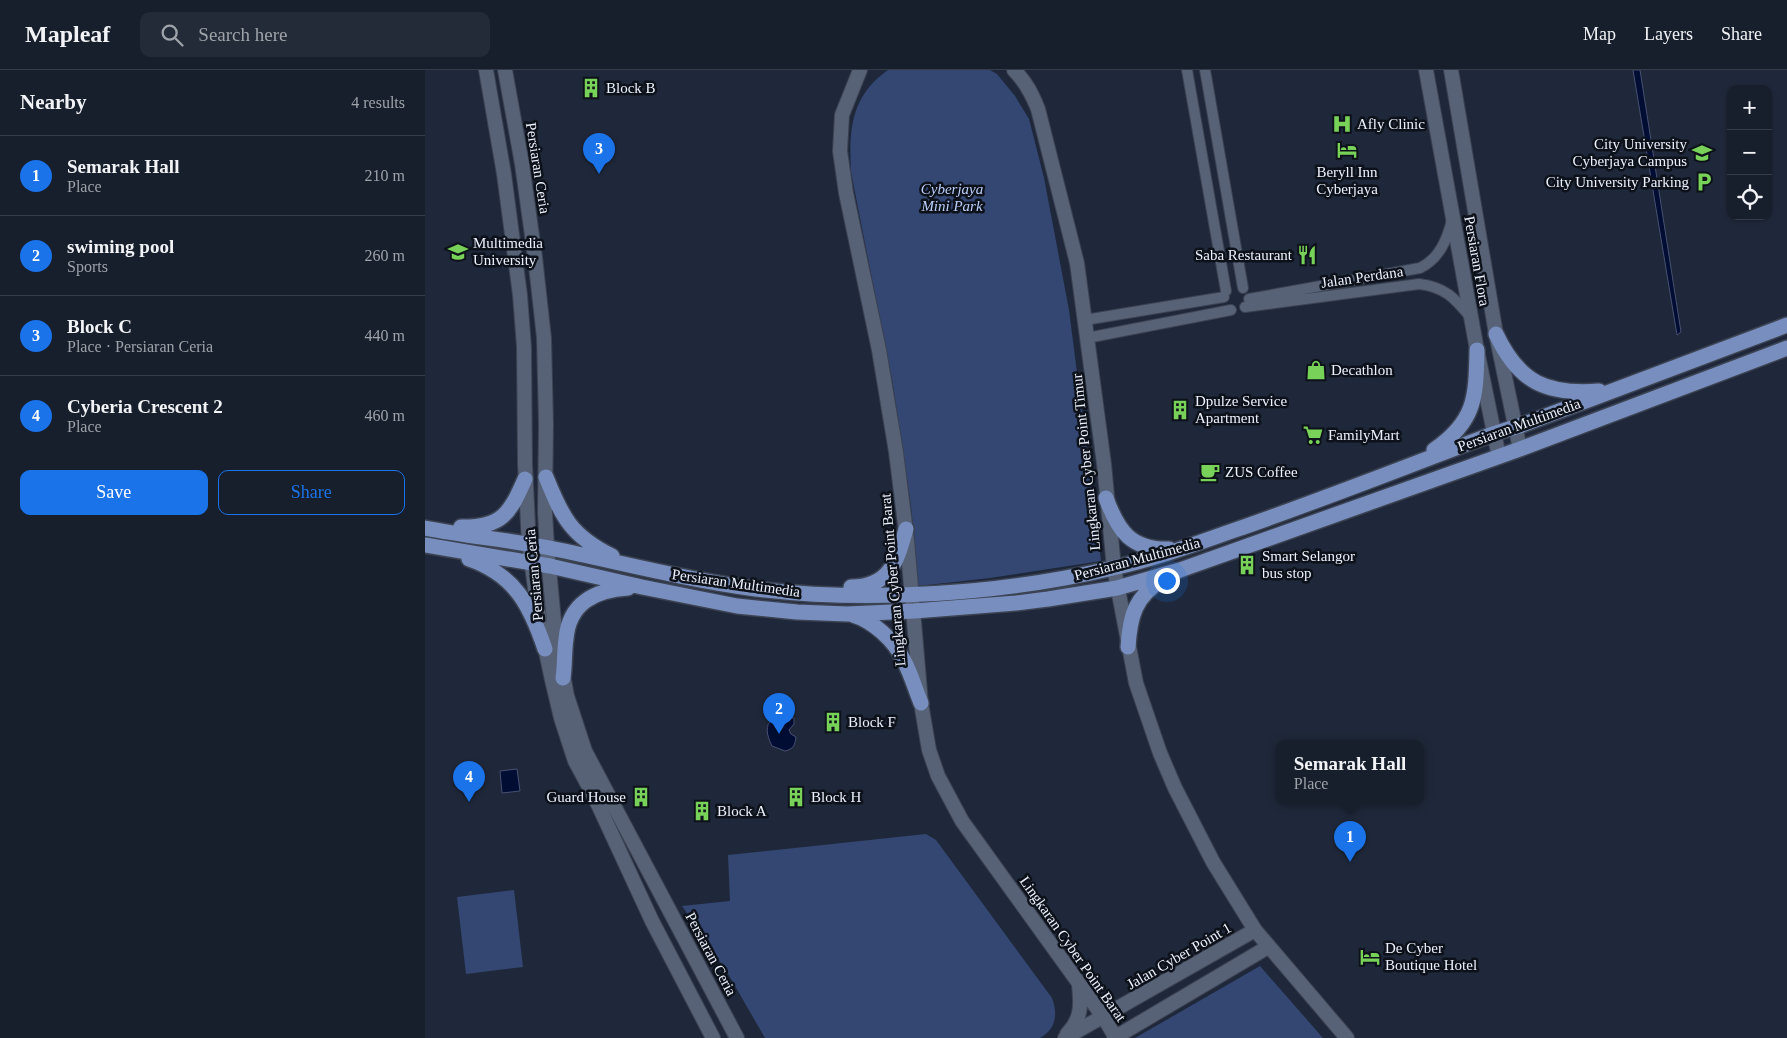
<!DOCTYPE html>
<html lang="en">
<head>
<meta charset="utf-8">
<style>
  :root { --surface:#171e2c; --page:#242b38; --text:#f1f3f6; --muted:#9ea2a9; --line:#363c48; --accent:#1a73e8 }
  body { margin:0; font-family:"Times New Roman",serif; background:var(--page); color:var(--text) }
  .controls { position:absolute; right:15px; top:15px; display:grid; overflow:hidden; border-radius:10px; box-shadow:0 1px 4px #0004 }
  .controls button { width:45px; height:45px; display:grid; place-items:center; padding:0; border:0; border-bottom:1px solid var(--line); background:var(--surface); color:var(--text); font:25px sans-serif }
  .you { position:absolute; left:741px; top:510px; width:18px; height:18px; margin:-12px; border:4px solid #fff; border-radius:50%; background:#1a73e8; box-shadow:0 0 0 8px #1a73e833 }
  .badge { display:grid; place-items:center; width:32px; height:32px; border-radius:50%; background:var(--accent); color:#fff; font-size:16px; font-weight:700 }
  .pin { position:absolute; translate:-50% -41px; filter:drop-shadow(0 1px 2px #0008) }
  .pin::after { content:''; position:absolute; top:26px; width:18px; height:15px; background:inherit; clip-path:polygon(0 0,100% 0,50% 100%) }
  .popup { position:absolute; left:851px; top:670px; width:148px; height:65px; box-sizing:border-box; display:grid; place-content:center; border-radius:10px; background:var(--surface); filter:drop-shadow(0 1px 4px #0005); font-size:16px; white-space:nowrap; color:var(--muted) }
  .popup b { font-size:19px; color:var(--text) }
  .popup::after { content:''; position:absolute; left:50%; top:100%; margin-left:-10px; border:10px solid transparent; border-top-color:var(--surface) }
  .list { margin:0; padding:0; list-style:none }
  h2 { display:flex; justify-content:space-between; align-items:center; height:65px; margin:0; padding:0 20px; font-size:21px }
  h2 small { font-size:16px; font-weight:400; color:var(--muted) }
  .list li { display:grid; grid-template-columns:32px 1fr auto; gap:15px; align-items:center; box-sizing:border-box; height:80px; padding:0 20px; border-top:1px solid var(--line) }
  .list b { display:block; font-size:19px; white-space:nowrap }
  .list p { margin:0; font-size:16px; white-space:nowrap; color:var(--muted) }
  .list em { font-size:16px; font-style:normal; color:var(--muted) }
  .actions { display:flex; gap:10px; padding:15px 20px }
  .actions a { flex:1; padding:11px 0; border:1px solid var(--accent); border-radius:10px; text-align:center; font-size:18px; color:var(--accent) }
  .actions .main { background:var(--accent); color:#fff }
  .icon { flex:none; width:28px; height:28px; fill:none; stroke:currentColor; stroke-width:2; stroke-linecap:round; stroke-linejoin:round }
  .map { position:relative; flex:none; width:1362px; height:968px; overflow:hidden }
  header { display:flex; align-items:center; gap:30px; box-sizing:border-box; height:70px; padding:0 25px; background:var(--surface); border-bottom:1px solid var(--line) }
  header strong { font-size:24px }
  nav { display:flex; gap:28px; margin-inline-start:auto; font-size:18px }
  .search { width:350px; height:45px; background:var(--page); display:flex; align-items:center; gap:12px; box-sizing:border-box; padding:0 18px; border-radius:10px; color:var(--muted); font-size:19px }
  main { display:flex }
  aside { flex:1; background:var(--surface) }
  .map>svg:first-child { display:block }
  .green { fill:#344772 }
  .water { fill:#020d34; stroke:#485171 }
  .lines { fill:none; stroke-linecap:round; stroke-linejoin:round }
  .street-casing { stroke:#3b4252; stroke-width:12 }
  .secondary-casing { stroke:#3b4252; stroke-width:16 }
  .primary-casing { stroke:#3b4252; stroke-width:18 }
  .street { stroke:#576277; stroke-width:10 }
  .secondary { stroke:#576277; stroke-width:14 }
  .primary { stroke:#778ebe; stroke-width:15 }
  .labels { text-anchor:middle; dominant-baseline:central; stroke-width:5; stroke-linejoin:round; paint-order:stroke }
  .poi-label { font-size:15px; fill:#ebf1fe; stroke:#0d1119; text-anchor:start }
  .street-label { font-size:15px; fill:#ebf1fe; stroke:#0d1119 }
  .park-label { font-size:15px; font-style:italic; fill:#bacffb; stroke:#0d1119 }
</style>
</head>
<body>
<header>
<strong>Mapleaf</strong>
<div class="search"><svg class="icon" aria-label="search" viewBox="0 0 24 24"><circle cx="10" cy="10" r="6"/><path d="M15 15l6 6"/></svg>Search here</div>
<nav><a>Map</a><a>Layers</a><a>Share</a></nav>
</header>
<main>
<aside>
<h2>Nearby<small>4 results</small></h2>
<ul class="list">
<li><span class="badge">1</span><div><b>Semarak Hall</b><p>Place</p></div><em>210 m</em></li>
<li><span class="badge">2</span><div><b>swiming pool</b><p>Sports</p></div><em>260 m</em></li>
<li><span class="badge">3</span><div><b>Block C</b><p>Place · Persiaran Ceria</p></div><em>440 m</em></li>
<li><span class="badge">4</span><div><b>Cyberia Crescent 2</b><p>Place</p></div><em>460 m</em></li>
</ul>
<div class="actions"><a class="main">Save</a><a>Share</a></div>
</aside>
<div class="map">
<svg width="1362" height="968" viewBox="0 0 1362 968">
  <rect width="100%" height="100%" fill="#1f283a"/>
  <!-- green -->
  <path class="green" d="M463,0H565L572,4L590,26L604,49L619,108L644,240L676,491L565,508L493,516L486,436L468,315L426,102C424,60 425,27 463,0Z
    M501,764L511,770L627,928C633,944 631,959 615,968H340L302,902L257,836L305,831L303,785Z
    M89,820L98,897L41,904L32,827Z
    M835,896L898,968H710Z"/>
  <!-- water -->
  <path class="water" d="M1208,0H1215L1256,262L1252,265Z
    M359,647L369,648V654L364,660L366,664L371,667C370,676 368,679 360,681L347,676C344,670 339,658 345,652C348,650 353,652 357,651Z
    M92,699L95,721L77,723L75,701Z"/>
  <g class="lines">
    <defs>
      <path id="street" d="M762,0L801,221
        M780,0L818,218
        M824,229L995,198C1014,189 1022,170 1027,150
        M820,237L994,214C1020,217 1030,228 1046,248
        M660,250L799,227
        M662,268L806,240"/>
      <path id="secondary" d="M61,0L79,104L95,225L99,277L100,394L104,475L115,554L127,610L136,648L150,691L170,728L227,851L288,968
        M80,0L97,94L110,187L119,268L121,354L120,442L122,477L130,562L142,626L160,681L312,968
        M435,0L417,45L415,81L421,123L454,280L471,382L482,470L496,633L504,680L513,706L537,751L679,948L691,968
        M589,0C601,12 607,24 613,39L652,193L679,394L689,498L711,613L735,683L750,718L788,792L830,860L922,968
        M1001,0L1052,280L1074,387
        M1026,0L1071,264L1095,379
        M642,964C657,949 656,934 654,915
        M640,968L830,860
        M689,968L843,877"/>
      <path id="primary" d="M1071,264C1094,313 1122,325 1174,321
        M1009,380C1051,351 1051,327 1052,280
        M121,407C137,447 146,466 187,486
        M681,428C693,461 706,480 744,479
        M36,457C77,458 85,443 100,409
        M0,458C42,466 84,470 125,478C194,492 262,510 331,519C444,533 578,524 688,498C730,489 770,474 810,460C897,430 982,396 1068,364L1097,355L1362,255
        M0,475L125,496L217,517L312,536L372,542L422,544L489,541L591,533L623,529L692,518L755,500L1095,379L1362,278
        M44,489C90,505 105,535 120,579
        M426,517C465,517 472,491 481,459
        M428,545C448,551 469,570 478,589C486,603 490,619 496,633
        M703,577C705,545 710,527 738,509
        M138,608C140,595 139,582 141,569C144,533 170,520 203,518"/>
    </defs>
    <!-- street casing -->
    <use href="#street" class="street-casing"/>
    <!-- secondary casing -->
    <use href="#secondary" class="secondary-casing"/>
    <!-- primary casing -->
    <use href="#primary" class="primary-casing"/>
    <!-- street -->
    <use href="#street" class="street"/>
    <!-- secondary -->
    <use href="#secondary" class="secondary"/>
    <!-- primary -->
    <use href="#primary" class="primary"/>
  </g>
  <!-- icons -->
  <defs>
    <symbol id="building-bare" viewBox="-9 -9 18 18"><path d="M-4-6H4V6H1V3H-1V6H-4ZM-2.5-4.3h1.7v1.8h-1.7ZM.8-4.3h1.7v1.8H.8ZM-2.5-1h1.7V.8h-1.7ZM.8-1h1.7V.8H.8Z" fill="#78d158" stroke="#0d1119" stroke-width="2.5" paint-order="stroke"/></symbol>
    <symbol id="hospital-bare" viewBox="-9 -9 18 18"><path d="M-5-5h3v3.5h4V-5h3V5h-3V1.5h-4V5h-3Z" fill="#78d158" stroke="#0d1119" stroke-width="2.5" paint-order="stroke"/></symbol>
    <symbol id="hotel-bare" viewBox="-9 -9 18 18"><path d="M-6-4.5h1.5V1H6V5H4.5V3h-9V5H-6ZM-4 0a1.8 1.8 0 1 1 3.6 0ZM.5 0V-2.5h3Q6-2.5 6 0Z" fill="#78d158" stroke="#0d1119" stroke-width="2.5" paint-order="stroke"/></symbol>
    <symbol id="university-bare" viewBox="-9 -9 18 18"><path d="M0-5L7-2L0 1L-7-2ZM-4 1L0 2.5L4 1V4Q0 6-4 4Z" fill="#78d158" stroke="#0d1119" stroke-width="2.5" paint-order="stroke"/></symbol>
    <symbol id="parking-bare" viewBox="-9 -9 18 18"><path d="M-3.5-5.5H1a3.5 3.5 0 0 1 0 7H-1V5.5H-3.5ZM-1-3.4V-.6H.8a1.4 1.4 0 0 0 0-2.8Z" fill="#78d158" stroke="#0d1119" stroke-width="2.5" paint-order="stroke"/></symbol>
    <symbol id="restaurant-bare" viewBox="-9 -9 18 18"><path d="M-5-6h1v4h1v-4h1v4h1v-4h1v5L-1.5 .5V6h-2V.5L-5-1ZM5-6V6H3V1.5H1.5Q1.5-4 5-6Z" fill="#78d158" stroke="#0d1119" stroke-width="2.5" paint-order="stroke"/></symbol>
    <symbol id="shop-bare" viewBox="-9 -9 18 18"><path d="M-5-2.5h2.3a2.7 3.5 0 0 1 5.4 0H5L5.5 6h-11ZM-1.5-2.5h3a1.5 2.3 0 0 0-3 0Z" fill="#78d158" stroke="#0d1119" stroke-width="2.5" paint-order="stroke"/></symbol>
    <symbol id="supermarket-bare" viewBox="-9 -9 18 18"><path d="M-6-5.5h2.5l.6 2H6L4.5 2H-2.5L-4.4-4H-6ZM-1.5 3.2a1.3 1.3 0 1 0 .1 0ZM3 3.2a1.3 1.3 0 1 0 .1 0Z" fill="#78d158" stroke="#0d1119" stroke-width="2.5" paint-order="stroke"/></symbol>
    <symbol id="cafe-bare" viewBox="-9 -9 18 18"><path d="M-5.5-4.5H6V0H3Q3 3.5 0 3.5H-2.5Q-5.5 3.5-5.5 0ZM3-3.2v2h1.7v-2ZM-6 4.5H4V6H-6Z" fill="#78d158" stroke="#0d1119" stroke-width="2.5" paint-order="stroke"/></symbol>
  </defs>
  <g fill-rule="evenodd">
    <use href="#building-bare" x="152" y="4" width="28" height="28"/>
    <use href="#hospital-bare" x="903" y="40" width="28" height="28"/>
    <use href="#hotel-bare" x="908" y="66" width="28" height="28"/>
    <use href="#university-bare" x="1263" y="69" width="28" height="28"/>
    <use href="#parking-bare" x="1265" y="98" width="28" height="28"/>
    <use href="#university-bare" x="19" y="168" width="28" height="28"/>
    <use href="#restaurant-bare" x="868" y="171" width="28" height="28"/>
    <use href="#shop-bare" x="877" y="286" width="28" height="28"/>
    <use href="#building-bare" x="741" y="326" width="28" height="28"/>
    <use href="#supermarket-bare" x="874" y="351" width="28" height="28"/>
    <use href="#cafe-bare" x="771" y="388" width="28" height="28"/>
    <use href="#building-bare" x="808" y="481" width="28" height="28"/>
    <use href="#building-bare" x="394" y="638" width="28" height="28"/>
    <use href="#building-bare" x="202" y="713" width="28" height="28"/>
    <use href="#building-bare" x="357" y="713" width="28" height="28"/>
    <use href="#building-bare" x="263" y="727" width="28" height="28"/>
    <use href="#hotel-bare" x="931" y="873" width="28" height="28"/>
  </g>
  <g class="labels">
    <!-- poi labels -->
    <g class="poi-label">
      <text x="181" y="18">Block B</text>
      <text x="932" y="54">Afly Clinic</text>
      <text x="1262" y="74" text-anchor="end">City University<tspan x="1262" dy="17">Cyberjaya Campus</tspan></text>
      <text x="922" y="102" text-anchor="middle">Beryll Inn<tspan x="922" dy="17">Cyberjaya</tspan></text>
      <text x="1264" y="112" text-anchor="end">City University Parking</text>
      <text x="48" y="173">Multimedia<tspan x="48" dy="17">University</tspan></text>
      <text x="867" y="185" text-anchor="end">Saba Restaurant</text>
      <text x="906" y="300">Decathlon</text>
      <text x="770" y="331">Dpulze Service<tspan x="770" dy="17">Apartment</tspan></text>
      <text x="903" y="365">FamilyMart</text>
      <text x="800" y="402">ZUS Coffee</text>
      <text x="837" y="486">Smart Selangor<tspan x="837" dy="17">bus stop</tspan></text>
      <text x="423" y="652">Block F</text>
      <text x="201" y="727" text-anchor="end">Guard House</text>
      <text x="386" y="727">Block H</text>
      <text x="292" y="741">Block A</text>
      <text x="960" y="878">De Cyber<tspan x="960" dy="17">Boutique Hotel</tspan></text>
    </g>
    <!-- street labels -->
    <g class="street-label">
      <text transform="translate(113 98) rotate(81)">Persiaran Ceria</text>
      <text transform="translate(1052 191) rotate(80)">Persiaran Flora</text>
      <text transform="translate(937 207) rotate(-8)">Jalan Perdana</text>
      <text transform="translate(1094 355) rotate(-20)">Persiaran Multimedia</text>
      <text transform="translate(661 392) rotate(-96)">Lingkaran Cyber Point Timur</text>
      <text transform="translate(712 489) rotate(-15)">Persiaran Multimedia</text>
      <text transform="translate(109 505) rotate(-95)">Persiaran Ceria</text>
      <text transform="translate(468 510) rotate(-95)">Lingkaran Cyber Point Barat</text>
      <text transform="translate(311 513) rotate(8)">Persiaran Multimedia</text>
      <text transform="translate(648 879) rotate(55)">Lingkaran Cyber Point Barat</text>
      <text transform="translate(286 884) rotate(62)">Persiaran Ceria</text>
      <text transform="translate(754 886) rotate(-30)">Jalan Cyber Point 1</text>
    </g>
    <!-- park labels -->
    <g class="park-label">
      <text x="527" y="119">Cyberjaya<tspan x="527" dy="17">Mini Park</tspan></text>
    </g>
  </g>
</svg>
<div class="controls">
<button>+</button>
<button>−</button>
<button><svg class="icon" aria-label="locate" viewBox="0 0 24 24"><circle cx="12" cy="12" r="6"/><path d="M12 2v4M12 18v4M2 12h4M18 12h4"/></svg></button>
</div>
<div class="you"></div>
<div class="pin badge" style="left:925px;top:792px">1</div>
<div class="popup"><b>Semarak Hall</b>Place</div>
<div class="pin badge" style="left:354px;top:664px">2</div>
<div class="pin badge" style="left:174px;top:104px">3</div>
<div class="pin badge" style="left:44px;top:732px">4</div>
</div>
</main>
</body>
</html>
